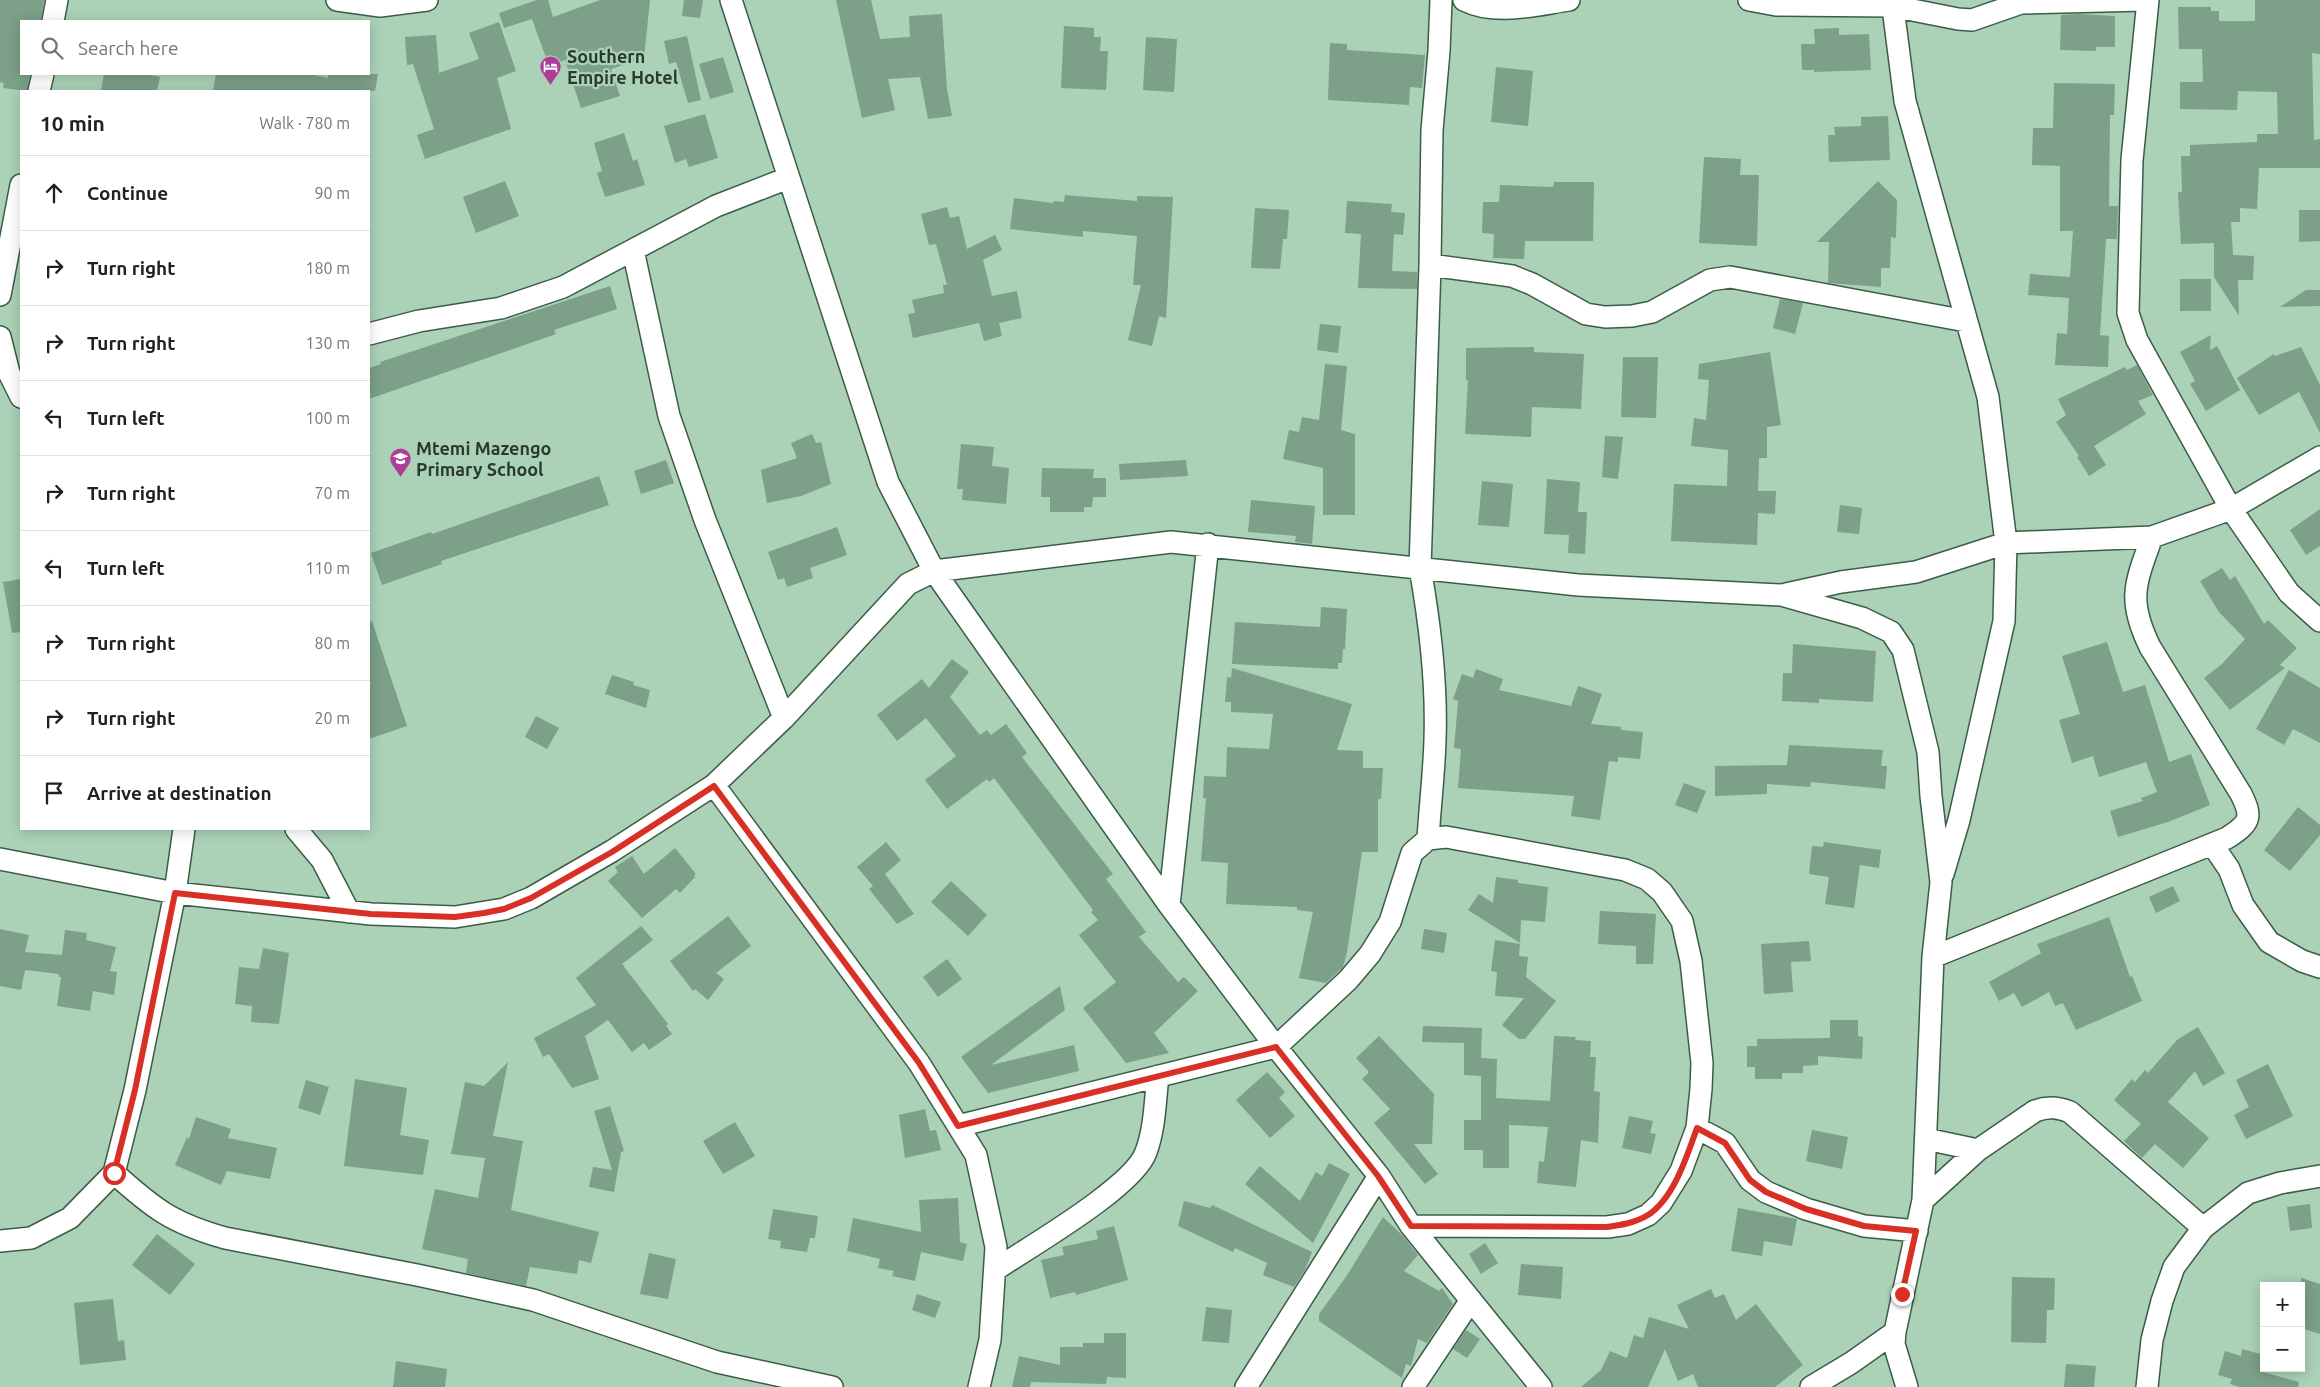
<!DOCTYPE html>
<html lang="en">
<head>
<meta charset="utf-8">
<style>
  :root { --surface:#fff; --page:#f6f6f6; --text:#202124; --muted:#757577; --line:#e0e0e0 }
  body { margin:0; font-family:Ubuntu,sans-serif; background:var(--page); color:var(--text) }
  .controls { position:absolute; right:15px; bottom:15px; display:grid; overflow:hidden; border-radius:0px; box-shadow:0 2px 12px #0003 }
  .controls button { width:45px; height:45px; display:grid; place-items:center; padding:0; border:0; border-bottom:1px solid var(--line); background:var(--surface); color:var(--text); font:25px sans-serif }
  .stop { position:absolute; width:15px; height:15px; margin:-11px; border:4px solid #d93025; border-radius:50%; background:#fff }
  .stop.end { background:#d93025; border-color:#fff; box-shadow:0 1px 5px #0008 }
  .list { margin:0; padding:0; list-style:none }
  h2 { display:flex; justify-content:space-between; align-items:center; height:65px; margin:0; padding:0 20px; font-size:21px }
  h2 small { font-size:16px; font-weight:400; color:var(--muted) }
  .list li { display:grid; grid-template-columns:32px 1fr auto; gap:15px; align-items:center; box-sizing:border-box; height:75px; padding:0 20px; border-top:1px solid var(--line) }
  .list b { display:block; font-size:19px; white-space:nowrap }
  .list em { font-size:16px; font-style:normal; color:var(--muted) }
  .icon { flex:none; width:28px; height:28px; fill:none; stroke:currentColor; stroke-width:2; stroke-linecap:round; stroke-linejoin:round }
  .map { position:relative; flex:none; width:2320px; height:1387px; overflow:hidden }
  .search { position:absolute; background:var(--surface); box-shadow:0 2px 12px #0003; left:20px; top:20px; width:350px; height:55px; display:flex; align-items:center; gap:12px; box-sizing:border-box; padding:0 18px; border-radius:0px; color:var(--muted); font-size:19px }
  .panel { position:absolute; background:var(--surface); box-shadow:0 2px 12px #0003; left:20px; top:90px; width:350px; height:740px; border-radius:0px }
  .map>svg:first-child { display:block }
  .building { fill:#7ca088 }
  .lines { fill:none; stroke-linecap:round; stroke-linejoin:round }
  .street-casing { stroke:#3b5d47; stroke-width:24 }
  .street { stroke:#fff; stroke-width:21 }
  .route { stroke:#d93025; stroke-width:6 }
  .labels { text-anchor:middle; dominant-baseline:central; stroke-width:4.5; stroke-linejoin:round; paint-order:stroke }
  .poi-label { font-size:18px; font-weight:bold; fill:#2a3a2f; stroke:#abd1b7; text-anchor:start }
</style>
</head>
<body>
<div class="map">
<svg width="2320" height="1387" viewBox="0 0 2320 1387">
  <rect width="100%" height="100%" fill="#abd1b7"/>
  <!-- building -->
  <path class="building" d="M0,0H44L41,21H21V74H30L27,91L3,88L4,83L0,82Z
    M537,0H548L553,17L600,0H650L644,58L611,69L620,96L581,108L565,60L549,66L532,19L504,28L499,13Z
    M684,0H703L700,18L682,16Z
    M836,0H871L880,39L910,37L909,16L942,14L947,89L952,116L928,119L920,77L888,79L895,110L862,118Z
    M2255,0H2320V54L2312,53L2314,140L2320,139V168H2259L2257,209L2240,208V222H2231L2233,255L2254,256L2253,280H2238L2239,316L2214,277V243L2181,244L2178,192H2182L2181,156H2190V145L2257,142V134H2278L2277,92L2238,91L2237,110L2180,109V82H2203L2202,49H2179L2178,7H2211V11H2219V21H2255Z
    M2078,14L2115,16V47H2096V51L2060,50L2061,15Z
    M499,22L516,71L497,78L511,129L425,159L417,135L434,129L413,64L407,65L405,37L436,35L439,73L479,59L469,33Z
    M1064,26L1094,28V37H1101L1100,51H1108L1106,90L1061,88Z
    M1839,28V35L1869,34L1871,70L1814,72V70H1802L1801,44H1815L1814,29Z
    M687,36L701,100L688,103L676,62L669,64L664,41Z
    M1146,37L1177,39L1174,92L1143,90Z
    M1330,43L1347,44V50L1425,55L1422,88L1410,87L1409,105L1328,100Z
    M723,57L734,92L710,99L699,64Z
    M1496,67L1533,71L1528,126L1491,122Z
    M104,74H144L160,77L157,91H101Z
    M216,74H309L328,78V74H378L375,91H213Z
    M2054,83L2115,84L2114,115H2110L2109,206H2118L2117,239H2106L2100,335L2109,336L2108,367L2055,365L2057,333L2067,334L2069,298L2028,295L2030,274L2070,277L2073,231H2060V166L2032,165L2033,128H2053Z
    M705,114L718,158L689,167L686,159L675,163L664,126Z
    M1888,116L1890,160L1829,162L1828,135H1835L1834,127L1861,126V117Z
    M624,133L633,161L637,159L645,185L605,197L597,173L602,171L594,143Z
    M1704,157L1741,159L1740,175H1759L1757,246L1699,243Z
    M505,181L519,216L476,233L463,197Z
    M1878,181L1897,200L1896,238L1891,237L1890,268H1881V287L1828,283L1829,242H1817Z
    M1554,182H1594L1593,241H1525L1524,259L1493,258L1494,234L1482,233L1483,202H1499L1500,185L1553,187Z
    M1065,195L1137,201V196L1173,197L1166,318L1159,316L1152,346L1128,340L1141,285H1133L1137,236L1083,231V237L1010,229L1014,198L1053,203L1054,201L1064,202Z
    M1347,201L1392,204L1391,212L1405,213L1403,235L1394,234L1392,271L1417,272V289L1358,288L1361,234L1345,233Z
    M947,207L950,218L959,216L967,249L995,235L1002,250L983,260L992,296L1017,291L1022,318L999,323L1002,336L984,341L979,323L913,338L908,314L915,313L912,300L944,293L943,285H947L936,244L929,245L921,214Z
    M1255,208L1289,210L1287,239H1283L1280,269L1251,268Z
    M2299,210H2320V241L2299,242Z
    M2180,279H2211V311H2180Z
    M610,286L617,309L554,330L556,334L369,399V368L381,364L380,362Z
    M2306,290H2320V306L2280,307Z
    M1780,299L1803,303L1795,334L1773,328Z
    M1320,324L1341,326L1338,353L1317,350Z
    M2211,335L2210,350L2217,346L2240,390L2206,411L2190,384L2195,381L2180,352Z
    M1534,347V352L1584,354L1581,409L1532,407L1531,437L1465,434L1468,380H1466V348Z
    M2301,347L2320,385V433L2299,392L2259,415L2237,378L2274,354L2275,356Z
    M1770,352L1781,425L1767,427V458H1759L1758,491H1776L1775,514L1758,513L1757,545L1671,541L1674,484L1727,486L1728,450L1691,446L1694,418L1706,420L1709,380L1698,379L1699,364Z
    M1623,357H1658L1656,418L1621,417Z
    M1325,364L1347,366L1341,430L1355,434V515H1323V468L1283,459L1289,430L1299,432L1302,417L1319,420Z
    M2137,365L2153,395L2138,401L2146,414L2094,446L2106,465L2089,476L2077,457L2079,456L2056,422L2066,415L2058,399L2125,367L2127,370Z
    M812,434L816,443L821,442L831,484L801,496L767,503L761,470L797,458L791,443Z
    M1605,436L1623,437L1618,479L1602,477Z
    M961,444L994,447L992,466L1009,468L1006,504L962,500L963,489H957Z
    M666,460L674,483L641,494L634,471Z
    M1186,460L1188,476L1120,480L1119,464Z
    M1042,468L1094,469L1093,478H1106V497H1093L1092,507H1084V512H1050V497H1041Z
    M599,476L609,505L441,561L442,564L382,585L371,553L431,532L432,534Z
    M1547,479L1580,482L1578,512H1587L1585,554L1568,553L1569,535L1544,534Z
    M1482,481L1513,484L1509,527L1478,525Z
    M1251,500L1315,506L1312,544L1295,542L1296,536L1248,532Z
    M1840,505L1862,508L1859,534L1837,532Z
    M2320,509V546L2306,555L2290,530Z
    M837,527L847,555L810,568L813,578L787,587L784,578L778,580L768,552Z
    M2222,568L2230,580L2235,576L2264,624L2268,620L2297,648L2280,665L2285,668L2230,710L2204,678L2222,664L2245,639L2219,612L2200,581Z
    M21,579V632L12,633L3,582Z
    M1321,607L1347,609L1345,649H1343L1342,663H1338V669L1232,664L1235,622L1320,627Z
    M372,621L407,726L369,739V622Z
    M2107,642L2123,692L2145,685L2169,762L2191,754L2210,805L2168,822L2118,837L2110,811L2143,801L2141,798L2157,792L2146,762L2099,777L2093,756L2072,763L2059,720L2080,714L2062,656Z
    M1793,644L1876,651L1873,702L1819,699V703L1782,701L1783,673H1792Z
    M952,659L969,672L950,697L980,735L987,730L991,735L1006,724L1027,753L1022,757L1113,874L1106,879L1146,932L1139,937L1178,982L1184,977L1198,991L1154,1033L1169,1053L1126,1063L1083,1008L1116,982L1079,935L1098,920L1091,912L1093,910L994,778L989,782L987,779L947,809L925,780L956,756L926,718L897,741L877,715L922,679L929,688Z
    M1232,668L1352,704L1337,750L1363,751V768H1383L1381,799H1378V852H1362L1347,952L1343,967L1326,983L1299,978L1313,912L1297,910V907L1226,904L1228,863L1201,861L1206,798H1203L1204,776L1226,777L1227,747L1269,749L1273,714L1231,712V702H1225L1227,677L1231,678Z
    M1476,669L1503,679L1499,690L1571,706L1578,686L1602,694L1591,724L1621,727V730L1643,732L1640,759L1618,757V762L1609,761L1600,820L1571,816L1574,796L1458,788L1461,749L1454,748L1458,701L1453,699L1462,674L1473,678Z
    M2289,670L2320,688V743L2293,729L2284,745L2256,729Z
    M612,675L634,682L633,685L650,690L646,708L605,694Z
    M536,716L559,728L547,749L525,737Z
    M1789,745L1883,750L1881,766H1887L1885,789L1811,782L1810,787L1767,784V794L1715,796V766L1787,765Z
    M1684,783L1706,791L1697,813L1675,805Z
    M2298,807L2320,825V835L2290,871L2264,850Z
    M886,842L901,860L885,874L914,914L897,924L869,889L873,886L857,867Z
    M1824,842L1881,850L1879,868L1860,865L1854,908L1825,904L1829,877L1809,874L1812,846L1823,847Z
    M675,848L696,874L694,875L695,877L680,893L676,889L642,918L608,881L618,872L615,867L632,856L644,874Z
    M1496,877L1518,880V883L1548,887L1545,922L1521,920L1520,943L1468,910L1479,894L1493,903Z
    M951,881L987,915L968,936L931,902Z
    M2173,886L2180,901L2156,913L2149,897Z
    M1600,911L1656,914L1653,964H1636V946L1598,944Z
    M728,916L751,946L716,973L724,979L708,1000L695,989L693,991L670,961Z
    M2109,917L2130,977L2132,976L2142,1001L2076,1030L2063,1003L2055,1006L2049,992L2022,1007L2014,993L1999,1001L1989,982L2041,953L2037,944Z
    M641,926L653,940L622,964L668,1024L666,1026L672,1034L649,1050L644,1043L632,1052L608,1020L585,1036L599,1079L572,1088L549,1054L543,1057L534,1038L596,1005L576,978Z
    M0,929L29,935L25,952L62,955L65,930L87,933L86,940L116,947L110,971L117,972L114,995L93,991L90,1011L57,1006L61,977H59V974L25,970L21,990L0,986Z
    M1424,929L1447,933L1444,953L1421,949Z
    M1495,940L1520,944L1519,956L1528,957L1526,977L1556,1001L1525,1039H1519L1502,1025L1524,998L1495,996L1497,972L1491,971Z
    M1809,941L1811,961L1791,962L1793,992L1764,994L1761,944Z
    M263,948L289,953L279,1024L251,1022L252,1006L235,1004L239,967L259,969Z
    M947,959L962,979L938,997L923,977Z
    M1060,986L1065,1010L991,1065L1074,1045L1079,1071L988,1093L961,1057Z
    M1830,1020H1858V1036L1863,1037L1862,1059L1818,1056V1065L1803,1066V1073H1782V1079H1755V1067H1747V1046H1757V1039L1830,1038Z
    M1423,1026L1482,1028L1481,1058L1497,1059L1496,1098L1550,1101L1554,1036L1576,1037L1575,1040L1591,1041L1590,1057H1596L1594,1091L1600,1092L1598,1143L1581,1140L1576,1187L1537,1183L1539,1161L1544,1162L1548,1127L1509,1125V1168H1483V1150H1464V1120H1481V1076L1464,1075V1043L1422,1042Z
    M2198,1027L2225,1073L2203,1086L2195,1071L2168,1102L2209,1138L2183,1168L2155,1144L2142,1158L2124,1141L2141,1124L2114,1100L2132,1079L2135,1082L2145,1070L2148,1073L2177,1040Z
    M1379,1036L1434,1094L1432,1144H1414L1438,1174L1425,1184L1374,1123L1390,1109L1362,1079L1369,1072L1356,1058Z
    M508,1062L493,1136L523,1141L511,1210L599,1232L591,1263L579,1260L577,1274L530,1267L526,1286L466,1273L468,1259L422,1249L435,1189L478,1198L485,1158L451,1154L465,1082L484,1086Z
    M2268,1064L2293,1116L2246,1139L2234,1115L2249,1107L2236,1080Z
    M1267,1072L1285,1092L1279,1098L1295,1116L1270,1138L1236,1100Z
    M355,1079L407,1088L400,1135L429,1140L423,1175L344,1166Z
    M306,1080L329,1087L320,1115L298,1108Z
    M610,1106L624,1151L621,1152L614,1192L589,1187L593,1167L612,1170L594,1111Z
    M925,1109L930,1131L936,1130L941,1150L905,1158L899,1115Z
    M1629,1116L1653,1121L1650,1133L1656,1134L1651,1154L1622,1148Z
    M196,1117L231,1129L228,1138L277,1148L270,1179L227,1171L221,1185L175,1165L187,1137L189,1139Z
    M735,1122L755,1156L723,1174L703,1141Z
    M1812,1130L1848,1137L1842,1169L1806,1161Z
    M1329,1163L1350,1174L1313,1243L1245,1184L1260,1166L1300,1201L1316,1172L1322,1176Z
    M958,1198L960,1242L967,1244L963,1261L921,1252L915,1281L892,1276L894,1271L878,1268L880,1259L847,1251L853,1218L921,1232L919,1200Z
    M1184,1201L1210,1208L1212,1205L1312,1252L1305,1270L1294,1287L1263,1275L1267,1263L1235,1248L1233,1252L1178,1226Z
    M2310,1204L2312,1228L2290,1231L2287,1207Z
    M1738,1208L1797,1219L1792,1246L1764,1241L1762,1256L1731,1251Z
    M773,1209L818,1216L815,1238H810L807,1252L780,1248L781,1241L768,1239Z
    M1383,1217L1402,1235L1418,1255L1404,1271L1439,1291L1442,1288L1453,1304L1427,1343L1418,1339L1411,1366L1406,1364L1402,1378L1319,1321V1314L1346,1277Z
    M1114,1226L1128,1280L1076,1295L1075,1292L1050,1298L1041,1260L1064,1255L1062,1247L1098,1239L1096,1231Z
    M157,1234L195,1264L170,1295L132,1265Z
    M1485,1243L1498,1263L1481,1274L1469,1254Z
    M649,1253L676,1259L668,1299L640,1294Z
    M1521,1264L1563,1267L1561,1299L1518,1295Z
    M2012,1277L2055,1278L2054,1310H2047L2046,1343L2011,1342Z
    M2301,1278L2320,1284V1334L2301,1328Z
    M1711,1289L1715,1298L1724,1294L1736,1320L1756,1304L1803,1365L1775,1387H1698L1693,1374L1678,1381L1665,1349L1648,1387H1581L1601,1370L1610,1351L1627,1358L1634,1335L1643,1338L1649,1317L1689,1329L1677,1305Z
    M917,1294L941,1302L935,1318L912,1310Z
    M113,1299L118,1341L124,1340L126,1360L80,1365L74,1303Z
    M1206,1307L1232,1310L1229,1343L1202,1341Z
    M1466,1330L1480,1339L1467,1358L1453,1349Z
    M1104,1333H1126V1378L1107,1377L1106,1384L1031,1382L1030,1387H1012L1019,1356L1060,1365V1347H1083V1343H1104Z
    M2242,1349L2264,1355L2263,1372L2299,1382L2298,1387H2240L2230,1384L2232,1379L2218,1375L2225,1351L2241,1356Z
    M396,1361L447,1369L445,1387H393Z
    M2066,1364L2096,1366L2094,1387H2064Z"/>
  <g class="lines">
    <defs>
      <path id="street" d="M337,0L380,6L427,0
        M731,0L888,482L934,571L1169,905L1276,1047L1379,1176L1411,1226L1541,1387
        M1464,0C1496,16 1535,5 1569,0
        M1749,0L1776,5L1892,6L1958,19L1972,20L2021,3L2144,0
        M1892,0L1905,101L1988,397L2006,543L2004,621L1959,820L1943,874
        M2148,0L2132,160L2128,313L2137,340L2231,509L2289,593L2320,621
        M53,21L57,0
        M39,91L43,74
        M633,250L669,416L705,520L784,718
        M1430,265L1512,276L1532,284L1586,314L1605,317L1632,316L1652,312L1710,280L1730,277L1966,321
        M0,295L21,185
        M369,334L419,321L501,308L563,287L716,206L788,178
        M0,337L9,373L21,397
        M1786,594L1841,582L1916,572L2006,543L2152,537L2231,509L2320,457
        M714,785L919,1063L976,1155L996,1247L990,1340L979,1387
        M296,829L322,860L349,912
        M1428,839C1430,806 1434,773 1435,740C1437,683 1430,624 1420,568L1430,265L1432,130L1439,51L1441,0
        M2212,844L2229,869L2243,905L2269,942L2302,961L2320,967
        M0,859L175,893L371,914L455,917L504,909L531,898L612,851L714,785L784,718L908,584L934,571L1171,542L1578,585L1781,595L1862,618L1891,632L1903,650L1928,752L1931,796L1941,882L1933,957L1923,1200L1895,1332L1894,1344L1907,1387
        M1169,905L1208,544
        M1933,957L2227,838C2250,823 2253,818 2241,794L2150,647C2127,600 2135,584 2152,537
        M958,1126L1276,1047L1348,980L1370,954L1390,922L1412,853L1428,839L1446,837L1625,870L1647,879L1662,892L1682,921L1691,961L1702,1063L1701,1089L1697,1128L1681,1171L1661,1203L1648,1215L1628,1224L1607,1227L1411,1226
        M1697,1128L1725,1143L1750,1180L1766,1192L1806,1209L1864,1226L1917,1231
        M1926,1139L1978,1150
        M114,1173C154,1209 172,1223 225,1238L417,1275L533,1300L717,1362L832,1387
        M1923,1200L1978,1150L2035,1111C2048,1106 2058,1107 2070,1112L2203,1228
        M0,1241L31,1238L70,1218L114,1173L135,1090L175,893L184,829
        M995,1270C1029,1247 1134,1187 1146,1152C1155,1128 1155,1101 1158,1076
        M1246,1387L1379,1176
        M1413,1387L1471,1300
        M1811,1387L1851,1363L1895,1332
        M2147,1387L2152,1340L2162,1301L2174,1267L2203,1228L2248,1193L2280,1183L2320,1176"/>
    </defs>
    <!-- street casing -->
    <use href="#street" class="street-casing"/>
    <!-- street -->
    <use href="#street" class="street"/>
  </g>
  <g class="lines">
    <!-- route -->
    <path class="route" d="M114,1173L135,1090L175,893L371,914L455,917L484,913L504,909L531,898L612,852L714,786L919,1063L958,1126L1276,1047L1378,1176L1411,1226L1607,1227C1621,1225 1635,1223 1648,1215C1674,1198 1687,1156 1697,1128L1725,1143L1750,1180L1766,1192L1806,1209L1864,1226L1916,1231L1902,1294"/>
  </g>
  <!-- icons -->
  <defs>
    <symbol id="hotel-pin" viewBox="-11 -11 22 30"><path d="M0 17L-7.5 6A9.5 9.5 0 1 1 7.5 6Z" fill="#ad3d99" stroke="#abd1b7"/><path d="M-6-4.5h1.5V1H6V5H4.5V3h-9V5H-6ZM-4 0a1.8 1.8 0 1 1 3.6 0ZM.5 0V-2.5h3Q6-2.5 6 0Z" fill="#fff"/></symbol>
    <symbol id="school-pin" viewBox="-11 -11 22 30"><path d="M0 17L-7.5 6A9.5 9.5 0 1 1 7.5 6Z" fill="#ad3d99" stroke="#abd1b7"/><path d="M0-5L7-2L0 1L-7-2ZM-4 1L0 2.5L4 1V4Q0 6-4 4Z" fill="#fff"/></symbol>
  </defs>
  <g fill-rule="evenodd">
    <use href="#hotel-pin" x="538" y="54" width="25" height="34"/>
    <use href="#school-pin" x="388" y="446" width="25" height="34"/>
  </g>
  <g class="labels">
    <!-- poi labels -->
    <g class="poi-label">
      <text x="567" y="56">Southern<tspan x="567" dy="21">Empire Hotel</tspan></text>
      <text x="416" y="448">Mtemi Mazengo<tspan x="416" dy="21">Primary School</tspan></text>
    </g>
  </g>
</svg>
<div class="controls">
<button>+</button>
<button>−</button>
</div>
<div class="stop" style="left:114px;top:1173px"></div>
<div class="stop end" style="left:1902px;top:1294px"></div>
<div class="search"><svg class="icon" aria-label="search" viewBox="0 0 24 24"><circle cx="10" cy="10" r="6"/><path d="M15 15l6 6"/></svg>Search here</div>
<section class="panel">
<h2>10 min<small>Walk · 780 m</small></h2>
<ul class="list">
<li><svg class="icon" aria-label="ahead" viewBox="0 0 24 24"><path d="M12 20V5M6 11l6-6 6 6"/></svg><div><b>Continue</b></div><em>90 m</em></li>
<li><svg class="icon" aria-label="right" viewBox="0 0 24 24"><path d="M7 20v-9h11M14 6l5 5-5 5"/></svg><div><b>Turn right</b></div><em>180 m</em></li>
<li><svg class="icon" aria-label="right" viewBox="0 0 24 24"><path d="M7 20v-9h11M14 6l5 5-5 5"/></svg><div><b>Turn right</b></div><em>130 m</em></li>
<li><svg class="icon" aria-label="left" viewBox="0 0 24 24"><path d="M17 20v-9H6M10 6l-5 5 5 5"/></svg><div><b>Turn left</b></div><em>100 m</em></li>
<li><svg class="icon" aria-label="right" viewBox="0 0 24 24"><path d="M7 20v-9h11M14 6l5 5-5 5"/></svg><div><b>Turn right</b></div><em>70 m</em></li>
<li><svg class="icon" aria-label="left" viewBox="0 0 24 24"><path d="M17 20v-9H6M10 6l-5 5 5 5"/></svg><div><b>Turn left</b></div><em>110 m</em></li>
<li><svg class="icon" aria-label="right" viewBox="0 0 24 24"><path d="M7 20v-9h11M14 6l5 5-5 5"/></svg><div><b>Turn right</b></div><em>80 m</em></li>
<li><svg class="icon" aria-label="right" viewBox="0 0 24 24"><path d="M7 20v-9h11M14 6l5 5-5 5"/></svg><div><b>Turn right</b></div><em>20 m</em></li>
<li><svg class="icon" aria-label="arrive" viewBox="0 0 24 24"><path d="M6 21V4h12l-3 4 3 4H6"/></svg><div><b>Arrive at destination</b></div></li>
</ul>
</section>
</div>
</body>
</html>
